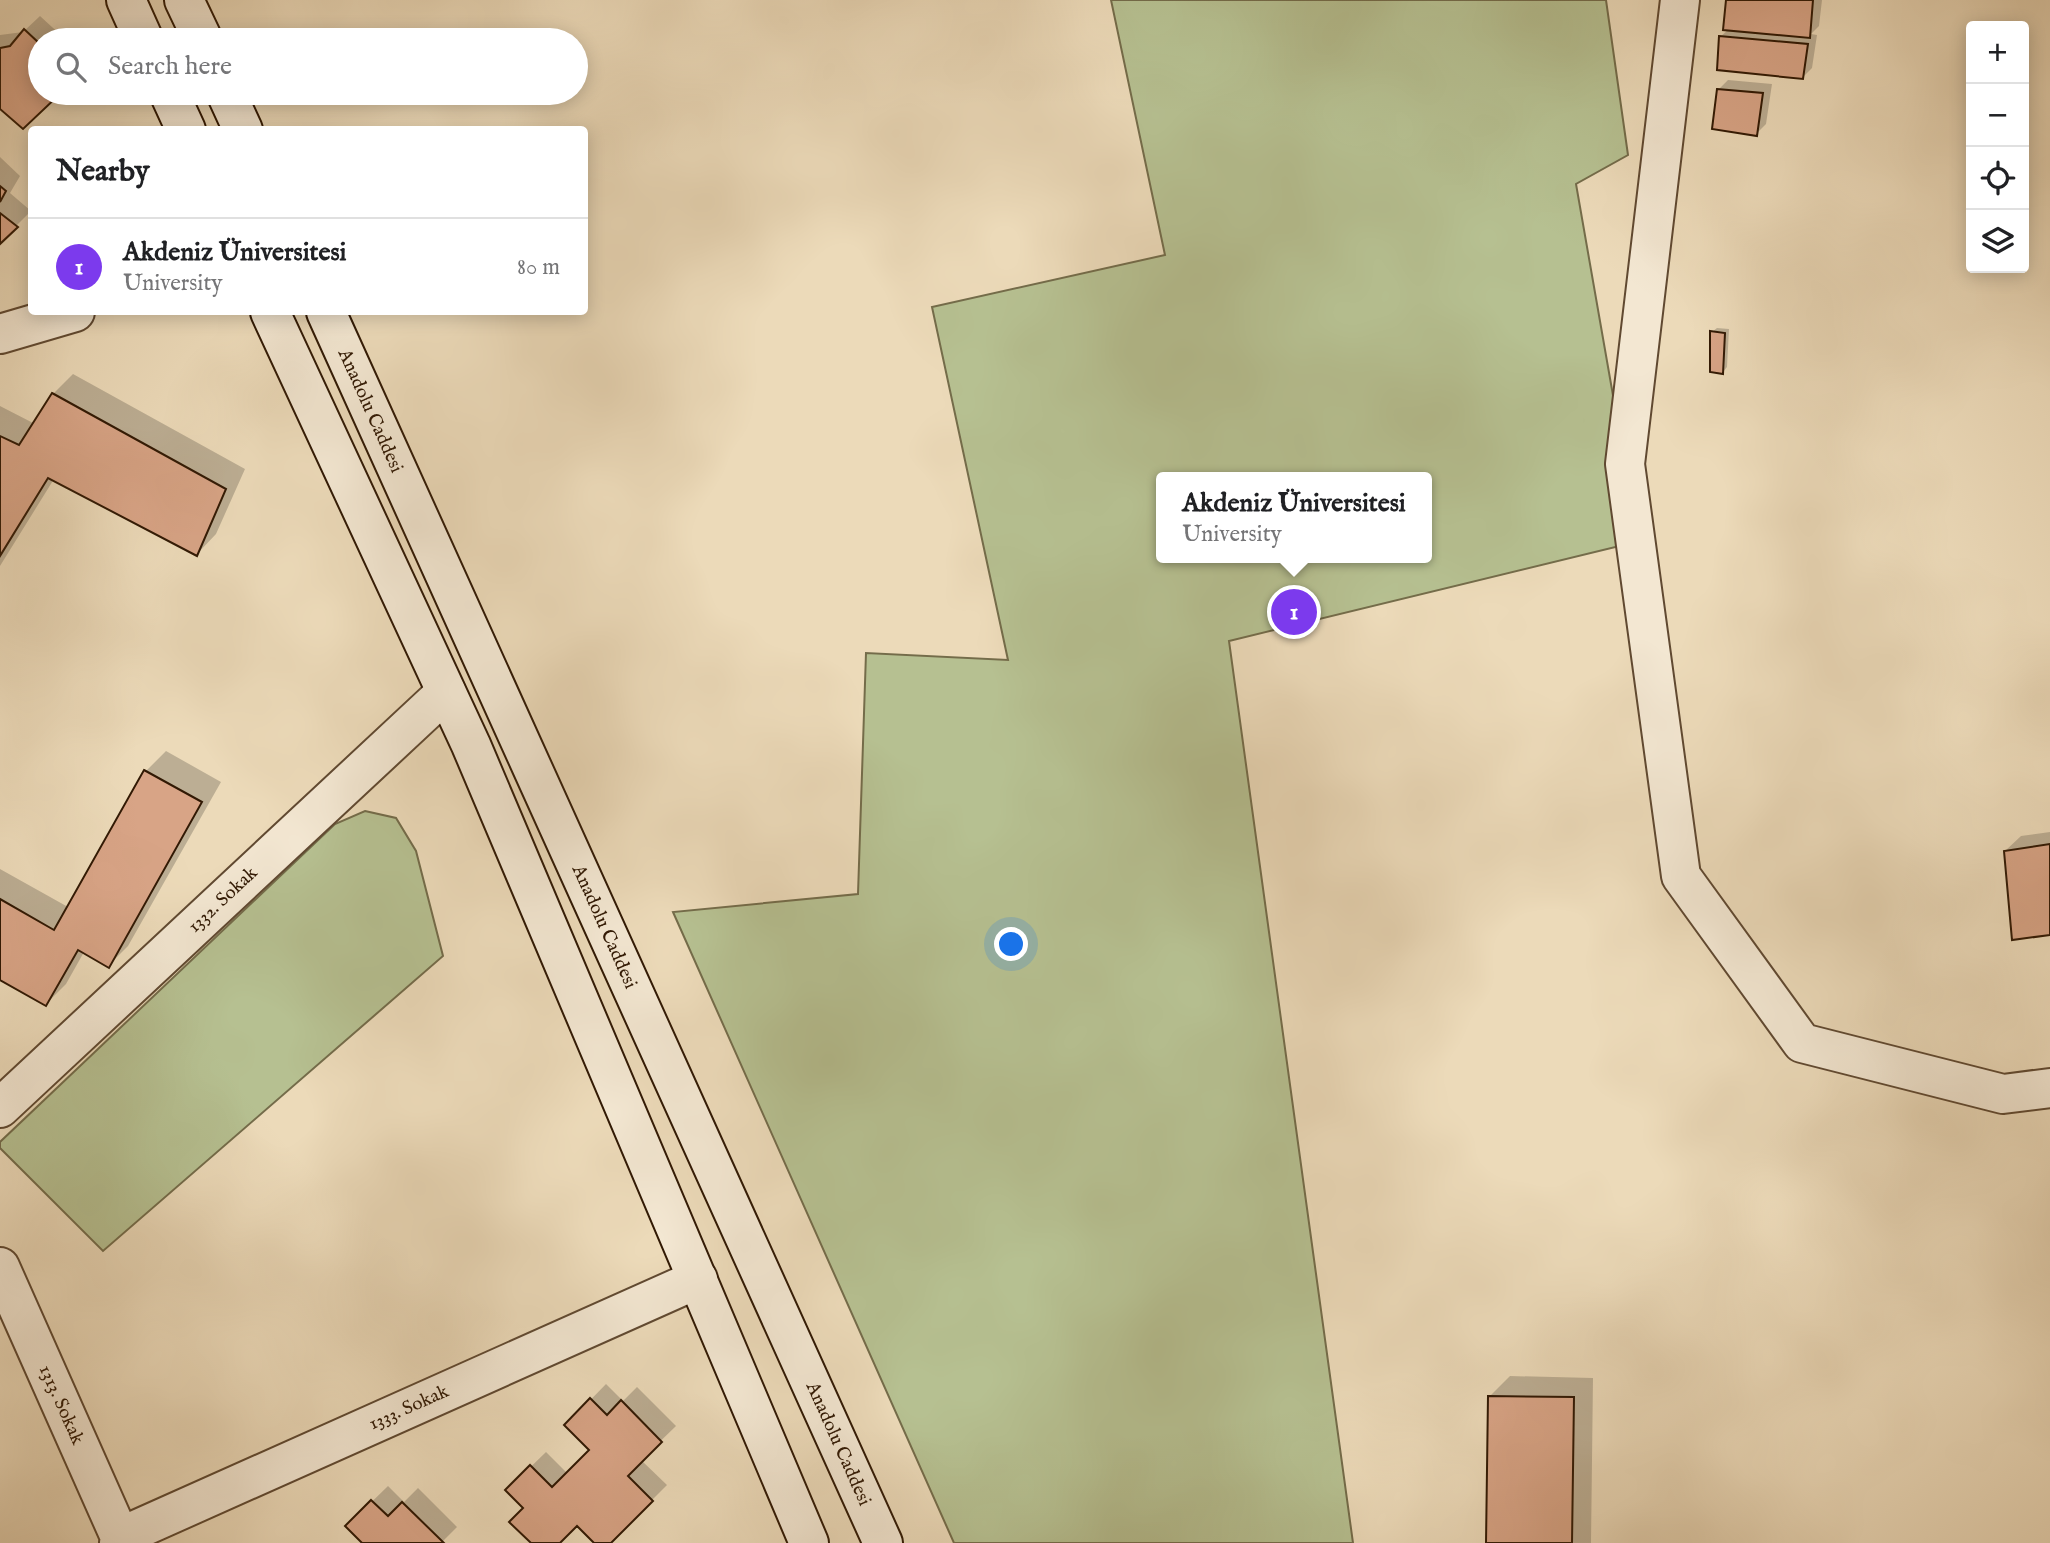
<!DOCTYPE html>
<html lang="en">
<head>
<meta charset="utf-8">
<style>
  :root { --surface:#fff; --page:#f6f6f6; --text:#202124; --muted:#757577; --line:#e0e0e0; --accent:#7c3aed }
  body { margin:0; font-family:"IM FELL English",serif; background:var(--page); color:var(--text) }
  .controls { position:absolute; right:21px; top:21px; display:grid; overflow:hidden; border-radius:7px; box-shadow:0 4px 18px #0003 }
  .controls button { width:63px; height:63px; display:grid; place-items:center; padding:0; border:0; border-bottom:2px solid var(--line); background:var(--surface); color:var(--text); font:35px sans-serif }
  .you { position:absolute; left:1012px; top:945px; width:24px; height:24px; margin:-18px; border:5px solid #fff; border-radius:50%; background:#1a73e8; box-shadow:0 0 0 10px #1a73e833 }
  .badge { display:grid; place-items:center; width:46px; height:46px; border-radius:50%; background:var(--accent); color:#fff; font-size:23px; font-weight:700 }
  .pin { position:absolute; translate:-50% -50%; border:4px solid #fff; box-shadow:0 2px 7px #0006 }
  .popup { position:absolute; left:1156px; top:472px; width:276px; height:91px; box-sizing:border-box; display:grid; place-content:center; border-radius:7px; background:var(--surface); filter:drop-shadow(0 2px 5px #0005); font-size:23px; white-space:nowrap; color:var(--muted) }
  .popup b { font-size:26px; color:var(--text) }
  .popup::after { content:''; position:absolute; left:50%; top:100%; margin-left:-14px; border:14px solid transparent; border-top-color:var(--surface) }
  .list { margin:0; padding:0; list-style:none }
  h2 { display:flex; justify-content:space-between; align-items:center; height:91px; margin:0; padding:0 28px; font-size:30px }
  h2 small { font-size:23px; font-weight:400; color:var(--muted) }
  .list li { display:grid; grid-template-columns:46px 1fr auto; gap:21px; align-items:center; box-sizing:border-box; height:98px; padding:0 28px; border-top:2px solid var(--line) }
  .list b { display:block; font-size:26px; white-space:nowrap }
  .list p { margin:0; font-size:23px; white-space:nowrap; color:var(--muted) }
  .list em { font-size:23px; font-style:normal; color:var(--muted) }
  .icon { flex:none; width:38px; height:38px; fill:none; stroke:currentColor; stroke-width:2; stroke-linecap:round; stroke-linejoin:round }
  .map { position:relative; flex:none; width:2050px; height:1543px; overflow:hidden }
  .search { position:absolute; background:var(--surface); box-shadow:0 4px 18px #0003; left:28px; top:28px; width:560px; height:77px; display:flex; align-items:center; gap:18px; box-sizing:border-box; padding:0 24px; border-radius:38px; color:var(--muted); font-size:26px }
  .panel { position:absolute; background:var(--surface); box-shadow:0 4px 18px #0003; left:28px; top:126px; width:560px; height:189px; border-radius:7px }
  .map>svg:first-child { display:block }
  .green { fill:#b6c091; stroke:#746c4a; stroke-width:2; fill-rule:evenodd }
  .shadow { fill:#0003 }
  .building { fill:#d8a486; stroke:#311904; stroke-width:2 }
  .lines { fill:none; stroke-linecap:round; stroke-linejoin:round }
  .street-casing { stroke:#604931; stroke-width:42 }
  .secondary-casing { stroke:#311904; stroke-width:42 }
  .street { stroke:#f3e7d2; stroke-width:38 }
  .secondary { stroke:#f3e7d2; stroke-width:38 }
  .labels { text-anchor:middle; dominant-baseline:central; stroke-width:7; stroke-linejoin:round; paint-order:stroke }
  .street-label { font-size:19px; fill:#311904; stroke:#f3e7d2 }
</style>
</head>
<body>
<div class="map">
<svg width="2050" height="1543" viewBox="0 0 2050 1543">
  <rect width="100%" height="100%" fill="#ecdab9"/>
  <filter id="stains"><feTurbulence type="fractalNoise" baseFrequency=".00286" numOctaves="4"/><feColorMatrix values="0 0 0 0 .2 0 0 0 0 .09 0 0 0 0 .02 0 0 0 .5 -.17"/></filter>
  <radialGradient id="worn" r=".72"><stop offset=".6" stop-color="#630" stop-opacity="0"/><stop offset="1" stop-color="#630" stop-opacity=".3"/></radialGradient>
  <!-- green -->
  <path class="green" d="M1111,0H1606L1628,155L1576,184L1625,464L1636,542L1229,641L1353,1543H954L673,912L858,894L866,653L1008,660L932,307L1165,255ZM1161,477H1427V558H1161Z
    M365,811L396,818L416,851L443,956L103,1251L0,1148V1142L335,824Z"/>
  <!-- shadow -->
  <path class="shadow" d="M1728,0H1822L1819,26L1811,34L1817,35L1812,68L1802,78L1720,37L1729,29Z
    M40,16L65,39L40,40V93H59L23,127L0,107V35L23,32Z
    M1728,80L1772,84L1766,124L1756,134L1718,90Z
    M0,157L20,176L10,193L31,211L0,242Z
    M1717,328L1729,329L1727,367L1723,372L1712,332Z
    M73,374L245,469L216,534L197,554L54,479L0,566V406L35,424L53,394Z
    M166,751L221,782L128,946L108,966L84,952L66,984L46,1004L0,978V869L68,907L146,771Z
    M2050,832V933L2005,851L2021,836Z
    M1510,1376L1593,1378L1591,1543H1488L1490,1396Z
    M606,1384L623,1401L637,1387L676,1426L641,1460L667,1485L609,1543H597L577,1524L558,1543H533L525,1508L507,1490L546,1452L568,1474L591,1450L566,1425Z
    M388,1486L404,1502L418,1488L457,1527L441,1543H365L347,1526Z"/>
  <!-- building -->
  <path class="building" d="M1726,0H1813L1810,38L1723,30Z
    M24,29L40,44V93H61L23,129L0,109V48L10,46Z
    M1719,36L1808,44L1803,79L1717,70Z
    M1717,89L1763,93L1757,136L1712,129Z
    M0,186L6,191L0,202Z
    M0,213L18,227L0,244Z
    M1710,331L1725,333L1723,374L1710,372Z
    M52,393L226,489L197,556L48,478L0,556V436L19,445Z
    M144,770L202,802L109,968L78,950L46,1006L0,980V899L54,930Z
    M2050,844V935L2012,940L2004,851Z
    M1488,1396L1574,1397L1572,1543H1486Z
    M590,1398L607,1415L621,1400L662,1442L628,1476L653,1501L611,1543H594L577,1526L560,1543H531L509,1522L523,1508L505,1490L530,1465L552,1487L589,1450L564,1425Z
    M371,1500L388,1516L402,1502L444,1543H362L345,1526Z"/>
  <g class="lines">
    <defs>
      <path id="street" d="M1680,0L1625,464L1681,876L1802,1043L2003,1094L2050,1088
        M0,334L75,312
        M0,1108L446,692
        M0,1267L120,1537L119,1543
        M120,1537L698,1279"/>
      <path id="secondary" d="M126,0L144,40
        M184,0L203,40
        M169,93L186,130
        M226,93L243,130
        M270,312L471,745L809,1543
        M326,312L883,1543"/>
    </defs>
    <!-- street casing -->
    <use href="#street" class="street-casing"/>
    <!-- secondary casing -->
    <use href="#secondary" class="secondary-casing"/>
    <!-- street -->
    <use href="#street" class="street"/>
    <!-- secondary -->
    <use href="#secondary" class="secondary"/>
  </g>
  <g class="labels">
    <!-- street labels -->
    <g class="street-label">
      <text transform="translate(370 411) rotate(66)">Anadolu Caddesi</text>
      <text transform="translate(223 900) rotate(-43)">1332. Sokak</text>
      <text transform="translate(604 927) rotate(66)">Anadolu Caddesi</text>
      <text transform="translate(61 1405) rotate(66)">1313. Sokak</text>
      <text transform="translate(409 1408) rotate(-24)">1333. Sokak</text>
      <text transform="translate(838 1444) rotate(66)">Anadolu Caddesi</text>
    </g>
  </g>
  <rect width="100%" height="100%" filter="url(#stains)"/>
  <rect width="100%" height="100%" fill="url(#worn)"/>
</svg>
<div class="controls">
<button>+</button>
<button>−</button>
<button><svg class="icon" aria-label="locate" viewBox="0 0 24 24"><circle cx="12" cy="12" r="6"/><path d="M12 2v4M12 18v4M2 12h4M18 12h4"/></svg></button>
<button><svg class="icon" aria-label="layers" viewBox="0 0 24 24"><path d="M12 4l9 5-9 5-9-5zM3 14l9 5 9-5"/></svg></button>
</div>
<div class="you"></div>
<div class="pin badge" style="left:1294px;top:612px">1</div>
<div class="popup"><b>Akdeniz Üniversitesi</b>University</div>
<div class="search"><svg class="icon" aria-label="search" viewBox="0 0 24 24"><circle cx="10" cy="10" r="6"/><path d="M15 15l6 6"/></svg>Search here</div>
<section class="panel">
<h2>Nearby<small></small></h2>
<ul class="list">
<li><span class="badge">1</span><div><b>Akdeniz Üniversitesi</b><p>University</p></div><em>80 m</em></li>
</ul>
</section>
</div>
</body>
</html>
